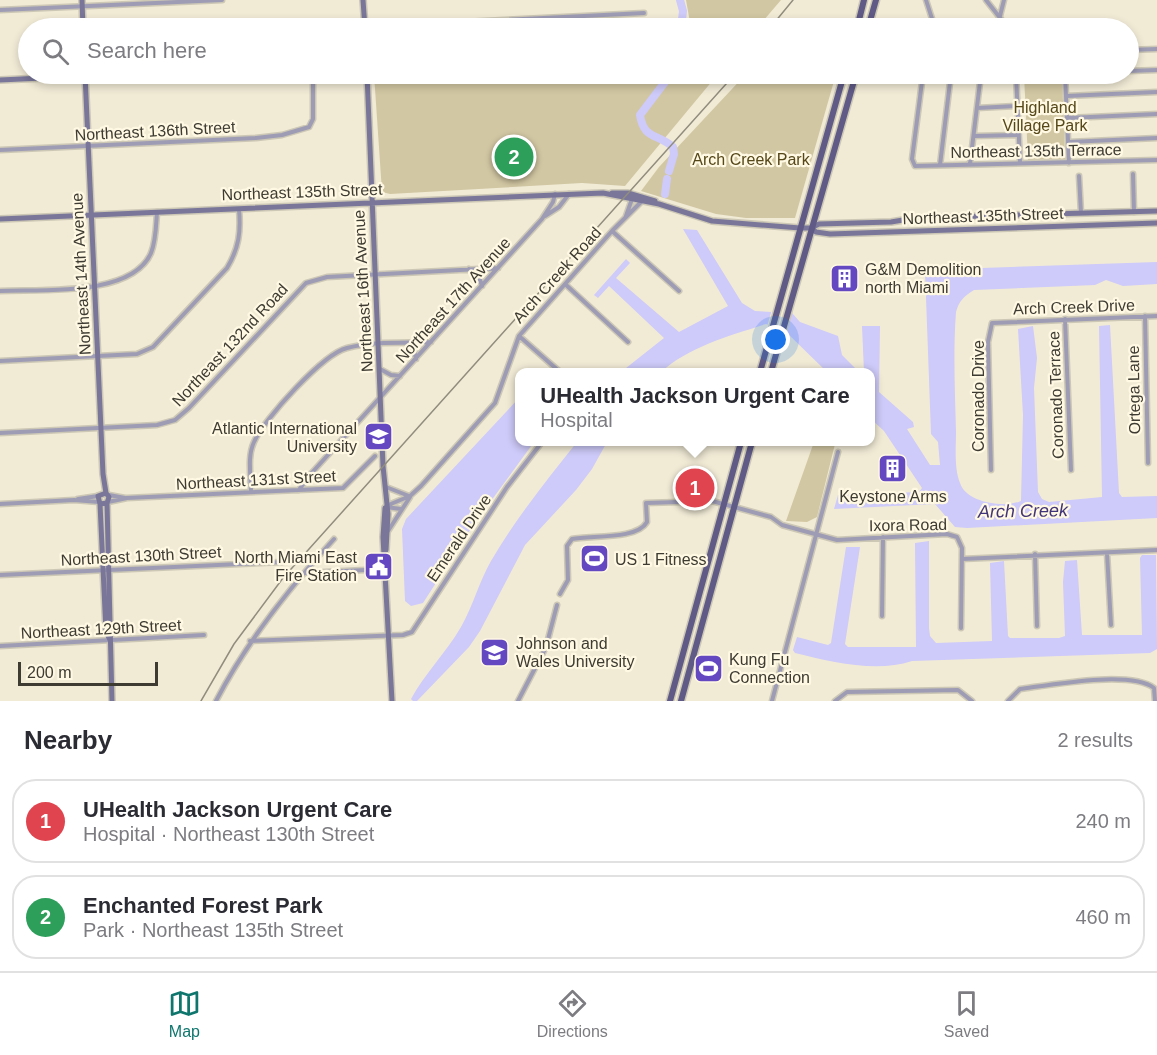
<!DOCTYPE html>
<html lang="en">
<head>
<meta charset="utf-8">
<style>
  :root { --surface:#fff; --page:#f7f7f7; --text:#2b2b33; --muted:#7c7c81; --line:#e1e1e2; --accent:#0f766e }
  body { margin:0; font-family:Arial,sans-serif; background:var(--page); color:var(--text) }
  .scale { position:absolute; left:18px; bottom:15px; width:140px; box-sizing:border-box; padding-left:6px; border:3px solid #3d3b32; border-top:0; font-size:16px; line-height:21px; white-space:nowrap; color:#3d3b32; -webkit-text-stroke:4px #fff8e3; paint-order:stroke }
  .you { position:absolute; left:776px; top:340px; width:21px; height:21px; margin:-15px; border:4px solid #fff; border-radius:50%; background:#1a73e8; box-shadow:0 0 0 9px #1a73e833 }
  .badge { display:grid; place-items:center; width:39px; height:39px; border-radius:50%; background:var(--accent); color:#fff; font-size:20px; font-weight:700 }
  .pin { position:absolute; translate:-50% -50%; border:3px solid #fff; box-shadow:0 2px 6px #0006 }
  .popup { position:absolute; left:515px; top:368px; width:360px; height:78px; box-sizing:border-box; display:grid; place-content:center; border-radius:12px; background:var(--surface); filter:drop-shadow(0 2px 4px #0005); font-size:20px; white-space:nowrap; color:var(--muted) }
  .popup b { font-size:22px; color:var(--text) }
  .popup::after { content:''; position:absolute; left:50%; top:100%; margin-left:-12px; border:12px solid transparent; border-top-color:var(--surface) }
  .list { margin:0; padding:0; list-style:none }
  h2 { display:flex; justify-content:space-between; align-items:center; height:78px; margin:0; padding:0 24px; font-size:26px }
  h2 small { font-size:20px; font-weight:400; color:var(--muted) }
  .list li { display:grid; grid-template-columns:39px 1fr auto; gap:18px; align-items:center; box-sizing:border-box; height:84px; margin:0 12px 12px; padding:0 12px; border:2px solid var(--line); border-radius:24px }
  .list b { display:block; font-size:22px; white-space:nowrap }
  .list p { margin:0; font-size:20px; white-space:nowrap; color:var(--muted) }
  .list em { font-size:20px; font-style:normal; color:var(--muted) }
  .icon { flex:none; width:33px; height:33px; fill:none; stroke:currentColor; stroke-width:2; stroke-linecap:round; stroke-linejoin:round }
  .map { position:relative; flex:none; width:1157px; height:701px; overflow:hidden }
  .search { position:absolute; background:var(--surface); box-shadow:0 3px 9px #0003; left:18px; right:18px; top:18px; height:66px; display:flex; align-items:center; gap:15px; box-sizing:border-box; padding:0 21px; border-radius:33px; color:var(--muted); font-size:22px }
  .sheet { height:270px; background:var(--surface) }
  nav { display:flex; justify-content:space-around; align-items:center; box-sizing:border-box; height:84px; border-top:2px solid var(--line); background:var(--surface); font-size:16px; color:var(--muted) }
  nav a { display:grid; justify-items:center; gap:3px }
  nav .on { color:var(--accent) }
  .map>svg:first-child { display:block }
  .green { fill:#d2c7a3 }
  .water { fill:#cecaf9 }
  .pier { fill:#f1ebd6 }
  .lines { fill:none; stroke-linecap:round; stroke-linejoin:round }
  .river { stroke:#cecaf9; stroke-width:8 }
  .street-casing { stroke:#cdc8b5; stroke-width:7 }
  .secondary-casing { stroke:#cdc8b5; stroke-width:8 }
  .primary-casing { stroke:#cdc8b5; stroke-width:9 }
  .street { stroke:#9e9cb5; stroke-width:4 }
  .secondary { stroke:#79769a; stroke-width:5 }
  .primary { stroke:#5f5a86; stroke-width:6 }
  .rail { stroke:#918d7e; stroke-width:1.5 }
  .labels { text-anchor:middle; dominant-baseline:central; stroke-width:4.5; stroke-linejoin:round; paint-order:stroke }
  .park-label { font-size:16px; fill:#554718; stroke:#fff8e3 }
  .street-label { font-size:16px; fill:#3d3b32; stroke:#fff8e3 }
  .poi-label { font-size:16px; fill:#3d3b32; stroke:#fff8e3; text-anchor:start }
  .water-label { font-size:18px; font-style:italic; fill:#413478; stroke:#fff8e3 }
</style>
</head>
<body>
<div class="map">
<svg width="1157" height="701" viewBox="0 0 1157 701">
  <rect width="100%" height="100%" fill="#f1ebd6"/>
  <!-- green -->
  <path class="green" d="M686,0H781L757,28H691Z
    M374,74H718L625,186L582,183L390,194L382,192Z
    M746,74H836L795,218H746L716,214L641,191L659,167Z
    M1024,74H1062L1065,159L1028,160Z
    M814,442L835,444L817,517L807,522L786,521Z"/>
  <!-- water -->
  <path class="water" d="M683,229L697,230L742,303L755,311L792,313L800,322L838,336L842,355L859,372H827L787,333L766,324C731,335 688,347 661,372H621L664,338L609,286L598,298L594,295L626,259L630,263L616,278L679,332L728,306Z
    M1157,262V284L1123,286L1106,280L1095,285L974,290C964,296 959,301 956,312C953,351 955,392 956,432C956,448 954,468 960,483C966,503 1005,508 1021,501L1023,415L1018,329L1033,326L1037,358L1034,388L1038,492L1042,499L1049,502L1102,497L1099,326L1110,325L1119,493L1122,497L1157,496V518L967,528L955,527L935,504L834,509L838,495L919,492L922,488L884,431L871,419L870,372H864L862,326H880L879,392L913,422L914,427L907,429L930,465H940L938,442L931,434L925,270Z
    M519,398L520,442H534L472,527L423,603L411,606L405,601L402,529L406,519Z
    M577,442H607L592,469L576,490L525,545L480,631L469,647L417,701H413L411,699C425,673 446,653 461,627C473,606 479,582 491,561C516,518 547,480 577,442Z
    M929,541V628L930,636L936,643L992,641L990,563L1004,561L1008,636L1010,638H1059L1065,636L1063,582L1065,561L1077,560L1082,635H1142L1140,558L1142,555H1156L1157,649L1150,653L912,661C876,673 832,662 795,653L793,650L797,637L828,645L831,643L846,547H860L845,644L848,647H916L915,543Z"/>
  <!-- pier -->
  <path class="pier" d="M772,309L792,311L787,333L767,327Z"/>
  <g class="lines">
    <!-- river -->
    <path class="river" d="M680,0L683,11L681,28
      M669,171L674,154L673,147C657,133 644,140 640,115L671,74
      M665,194L667,179"/>
    <defs>
      <path id="street" d="M926,0L935,28
        M986,0L1008,28
        M0,10L222,0
        M1000,16L1004,0
        M365,27L644,13
        M1128,50L1157,49
        M1128,71L1157,70
        M923,74L912,159L915,166L1157,160
        M1016,74L1020,162
        M1065,74L1069,163
        M85,76L141,74
        M1067,96L1157,92
        M977,108L1016,106
        M1068,118L1157,114
        M974,136L1018,135
        M1069,142L1157,138
        M0,150L256,138L282,135L309,127L313,119V74
        M970,164L981,74
        M940,165L951,74
        M1133,174L1134,212
        M1079,176L1081,213
        M545,216L559,207L569,194
        M626,216L632,199
        M612,231L679,291
        M469,269L478,274L482,286
        M565,284L628,342
        M0,291C41,289 132,297 151,253C156,241 156,226 157,212
        M1145,316L1148,463
        M1065,319L1071,470
        M519,336L560,372
        M407,343L414,350L416,359
        M0,361L137,354L153,347L227,268C239,248 241,232 239,209
        M380,369L391,375L400,376
        M0,433L157,425L175,420L189,408L306,283L327,277L498,268
        M991,470L988,342L992,323L1157,316
        M386,487L409,496
        M299,490L308,477L542,219L553,202L555,194
        M251,492C251,476 247,457 254,442C264,419 323,354 347,348C374,341 403,343 431,342
        M109,495L125,498
        M78,499L98,496
        M108,502L127,498L343,488L375,456
        M0,504L74,500L99,502
        M386,506L410,496L421,486L495,403L519,336L612,231L642,201
        M386,507L401,509
        M388,531L410,497
        M1107,553L1111,625
        M1035,554L1037,626
        M962,559L1157,550
        M305,573L385,569
        M0,575L283,562
        M560,594L568,580L567,546L572,539C591,535 637,540 647,522L646,503L712,501L771,517L782,525L837,540L947,534L957,537L962,548L961,628
        M882,616L883,537
        M250,641L403,635L412,632L507,487L542,442
        M0,646L204,635
        M216,701C247,641 289,588 334,539
        M518,701L546,647L557,605
        M772,701L838,452
        M835,701L847,692L958,690L972,701
        M1008,701L1020,689C1050,685 1130,670 1154,688L1155,701"/>
      <path id="secondary" d="M82,0L83,28
        M363,0L365,28
        M85,74L103,474L106,493L109,497L107,503L100,504L98,496L106,493
        M367,74L383,466L388,514L386,550
        M0,80L85,76
        M612,193H628L655,201
        M0,219L603,193L659,204L712,221L800,228H811L819,224L891,222L915,218L1157,211
        M811,228L816,232L830,234L1157,223
        M107,503L112,701
        M100,504L106,632L110,640
        M385,508L383,537L392,701"/>
      <path id="primary" d="M857,28L864,0
        M868,28L876,0
        M760,372L844,74
        M771,372L856,74
        M670,701L741,442
        M681,701L752,442"/>
    </defs>
    <!-- street casing -->
    <use href="#street" class="street-casing"/>
    <!-- secondary casing -->
    <use href="#secondary" class="secondary-casing"/>
    <!-- primary casing -->
    <use href="#primary" class="primary-casing"/>
    <!-- street -->
    <use href="#street" class="street"/>
    <!-- secondary -->
    <use href="#secondary" class="secondary"/>
    <!-- primary -->
    <use href="#primary" class="primary"/>
    <!-- rail -->
    <path class="rail" d="M770,28L793,0
      M201,701L234,644L283,578L735,74"/>
  </g>
  <!-- icons -->
  <defs>
    <symbol id="building-square" viewBox="-11 -11 22 22"><rect x="-9" y="-9" width="18" height="18" rx="4" fill="#6448c1" stroke="#fff8e3"/><path d="M-4-6H4V6H1V3H-1V6H-4ZM-2.5-4.3h1.7v1.8h-1.7ZM.8-4.3h1.7v1.8H.8ZM-2.5-1h1.7V.8h-1.7ZM.8-1h1.7V.8H.8Z" fill="#fff"/></symbol>
    <symbol id="school-square" viewBox="-11 -11 22 22"><rect x="-9" y="-9" width="18" height="18" rx="4" fill="#6448c1" stroke="#fff8e3"/><path d="M0-5L7-2L0 1L-7-2ZM-4 1L0 2.5L4 1V4Q0 6-4 4Z" fill="#fff"/></symbol>
    <symbol id="stadium-square" viewBox="-11 -11 22 22"><rect x="-9" y="-9" width="18" height="18" rx="4" fill="#6448c1" stroke="#fff8e3"/><path d="M0-5a6.5 5 0 1 0 0 10a6.5 5 0 1 0 0-10ZM-3.5-1.8h7v3.6h-7Z" fill="#fff"/></symbol>
    <symbol id="civic-square" viewBox="-11 -11 22 22"><rect x="-9" y="-9" width="18" height="18" rx="4" fill="#6448c1" stroke="#fff8e3"/><path d="M-.6-6.5H3V-4.5H.6V-3L4-1V1h2V6H-6V1h2V-1L-.6-3ZM-1.2 2.5V6h2.4V2.5Z" fill="#fff"/></symbol>
    <symbol id="university-square" viewBox="-11 -11 22 22"><rect x="-9" y="-9" width="18" height="18" rx="4" fill="#6448c1" stroke="#fff8e3"/><path d="M0-5L7-2L0 1L-7-2ZM-4 1L0 2.5L4 1V4Q0 6-4 4Z" fill="#fff"/></symbol>
  </defs>
  <g fill-rule="evenodd">
    <use href="#building-square" x="828" y="262" width="33" height="33"/>
    <use href="#school-square" x="362" y="420" width="33" height="33"/>
    <use href="#building-square" x="876" y="452" width="33" height="33"/>
    <use href="#stadium-square" x="578" y="542" width="33" height="33"/>
    <use href="#civic-square" x="362" y="550" width="33" height="33"/>
    <use href="#university-square" x="478" y="636" width="33" height="33"/>
    <use href="#stadium-square" x="692" y="652" width="33" height="33"/>
  </g>
  <g class="labels">
    <!-- park labels -->
    <g class="park-label">
      <text x="1045" y="107">Highland<tspan x="1045" dy="18">Village Park</tspan></text>
      <text x="751" y="159">Arch Creek Park</text>
    </g>
    <!-- street labels -->
    <g class="street-label">
      <text transform="translate(155 131) rotate(-3)">Northeast 136th Street</text>
      <text transform="translate(1036 151) rotate(-1)">Northeast 135th Terrace</text>
      <text transform="translate(302 192) rotate(-2)">Northeast 135th Street</text>
      <text transform="translate(983 216) rotate(-2)">Northeast 135th Street</text>
      <text transform="translate(81 274) rotate(-93)">Northeast 14th Avenue</text>
      <text transform="translate(557 275) rotate(-48)">Arch Creek Road</text>
      <text transform="translate(363 291) rotate(-93)">Northeast 16th Avenue</text>
      <text transform="translate(453 300) rotate(-48)">Northeast 17th Avenue</text>
      <text transform="translate(1074 307) rotate(-2)">Arch Creek Drive</text>
      <text transform="translate(230 345) rotate(-47)">Northeast 132nd Road</text>
      <text transform="translate(1134 390) rotate(-91)">Ortega Lane</text>
      <text transform="translate(1056 395) rotate(-92)">Coronado Terrace</text>
      <text transform="translate(978 396) rotate(-90)">Coronado Drive</text>
      <text transform="translate(256 480) rotate(-3)">Northeast 131st Street</text>
      <text transform="translate(908 525) rotate(-1)">Ixora Road</text>
      <text transform="translate(459 538) rotate(-56)">Emerald Drive</text>
      <text transform="translate(141 556) rotate(-3)">Northeast 130th Street</text>
      <text transform="translate(101 629) rotate(-3)">Northeast 129th Street</text>
    </g>
    <!-- poi labels -->
    <g class="poi-label">
      <text x="865" y="269">G&amp;M Demolition<tspan x="865" dy="18">north Miami</tspan></text>
      <text x="357" y="428" text-anchor="end">Atlantic International<tspan x="357" dy="18">University</tspan></text>
      <text x="893" y="496" text-anchor="middle">Keystone Arms</text>
      <text x="357" y="557" text-anchor="end">North Miami East<tspan x="357" dy="18">Fire Station</tspan></text>
      <text x="615" y="559">US 1 Fitness</text>
      <text x="516" y="643">Johnson and<tspan x="516" dy="18">Wales University</tspan></text>
      <text x="729" y="659">Kung Fu<tspan x="729" dy="18">Connection</tspan></text>
    </g>
    <!-- water labels -->
    <g class="water-label">
      <text transform="translate(1023 511) rotate(-1)">Arch Creek</text>
    </g>
  </g>
</svg>
<div class="scale">200 m</div>
<div class="you"></div>
<div class="pin badge" style="left:695px;top:488px;background:#e0444e">1</div>
<div class="popup"><b>UHealth Jackson Urgent Care</b>Hospital</div>
<div class="pin badge" style="left:514px;top:157px;background:#2e9e5b">2</div>
<div class="search"><svg class="icon" aria-label="search" viewBox="0 0 24 24"><circle cx="10" cy="10" r="6"/><path d="M15 15l6 6"/></svg>Search here</div>
</div>
<section class="sheet">
<h2>Nearby<small>2 results</small></h2>
<ul class="list">
<li><span class="badge" style="background:#e0444e">1</span><div><b>UHealth Jackson Urgent Care</b><p>Hospital · Northeast 130th Street</p></div><em>240 m</em></li>
<li><span class="badge" style="background:#2e9e5b">2</span><div><b>Enchanted Forest Park</b><p>Park · Northeast 135th Street</p></div><em>460 m</em></li>
</ul>
</section>
<nav>
<a class="on"><svg class="icon" aria-label="map" viewBox="0 0 24 24"><path d="M3 6l6-2 6 2 6-2v14l-6 2-6-2-6 2zM9 4v14M15 6v14"/></svg>Map</a>
<a><svg class="icon" aria-label="directions" viewBox="0 0 24 24"><path d="M12 3l9 9-9 9-9-9zM9 14v-3h6M13 9l2 2-2 2"/></svg>Directions</a>
<a><svg class="icon" aria-label="saved" viewBox="0 0 24 24"><path d="M7 4h10v16l-5-4-5 4z"/></svg>Saved</a>
</nav>
</body>
</html>
